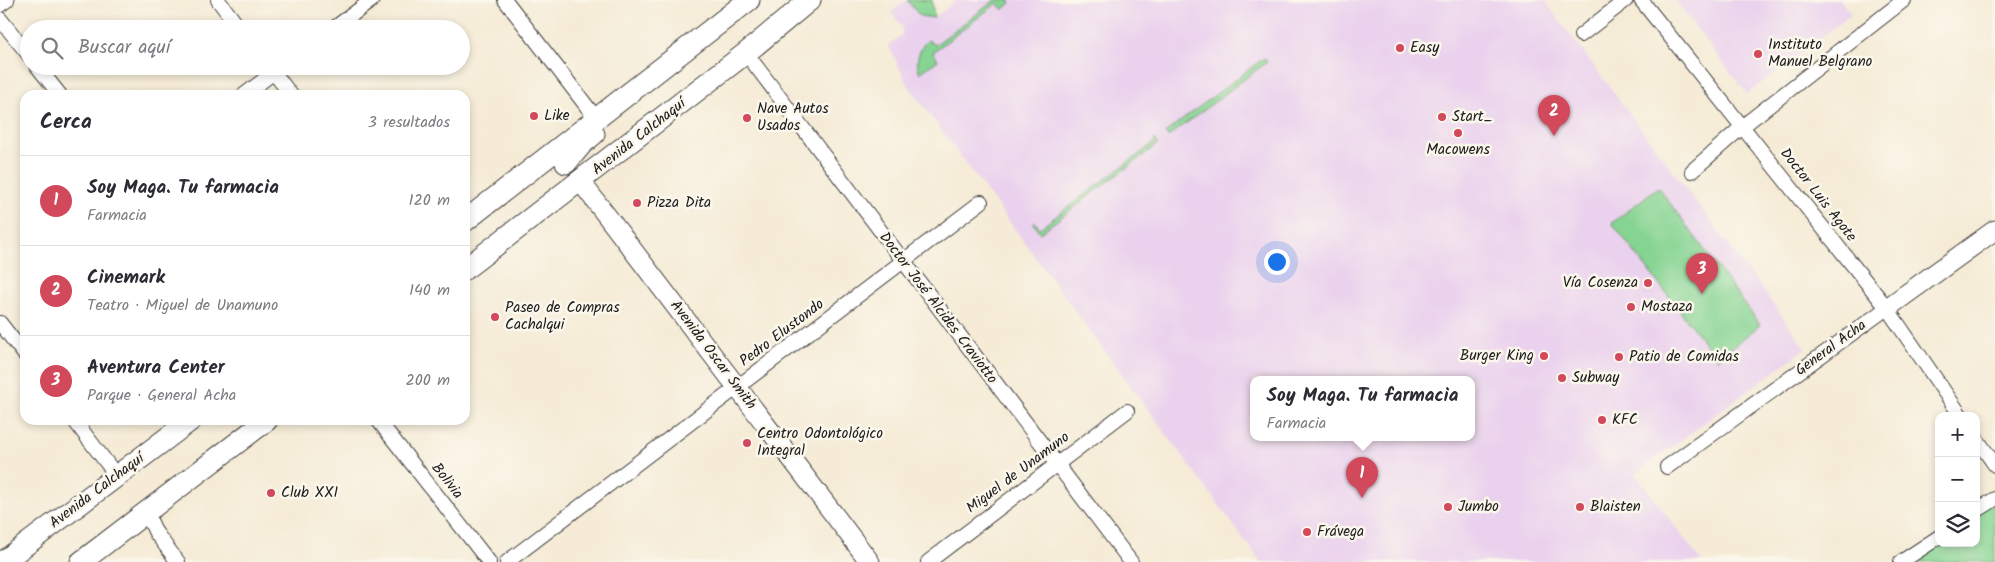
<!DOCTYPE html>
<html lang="es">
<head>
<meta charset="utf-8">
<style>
  :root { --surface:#fff; --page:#f2f2f3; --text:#2b2b33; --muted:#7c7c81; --line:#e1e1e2; --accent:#d1495b }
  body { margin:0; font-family:Kalam,sans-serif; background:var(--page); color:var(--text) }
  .controls { position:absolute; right:15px; bottom:15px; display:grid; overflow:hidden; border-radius:10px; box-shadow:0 2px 8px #0003 }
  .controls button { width:45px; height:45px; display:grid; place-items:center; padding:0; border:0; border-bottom:1px solid var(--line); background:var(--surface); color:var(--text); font:25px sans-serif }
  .you { position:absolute; left:1276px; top:261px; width:18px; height:18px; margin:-12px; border:4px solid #fff; border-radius:50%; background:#1a73e8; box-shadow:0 0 0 8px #1a73e833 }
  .badge { display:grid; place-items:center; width:32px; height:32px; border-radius:50%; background:var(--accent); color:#fff; font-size:16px; font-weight:700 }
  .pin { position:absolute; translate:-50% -41px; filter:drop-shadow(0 1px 2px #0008) }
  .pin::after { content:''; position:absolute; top:26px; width:18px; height:15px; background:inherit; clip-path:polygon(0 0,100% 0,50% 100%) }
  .popup { position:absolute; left:1250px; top:376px; width:225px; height:65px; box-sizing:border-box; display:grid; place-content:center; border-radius:10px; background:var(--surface); filter:drop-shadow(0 1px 4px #0005); font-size:16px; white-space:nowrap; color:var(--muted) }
  .popup b { font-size:19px; color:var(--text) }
  .popup::after { content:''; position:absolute; left:50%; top:100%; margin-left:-10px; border:10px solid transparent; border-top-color:var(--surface) }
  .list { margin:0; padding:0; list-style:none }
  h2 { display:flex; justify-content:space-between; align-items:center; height:65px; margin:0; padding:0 20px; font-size:21px }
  h2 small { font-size:16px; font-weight:400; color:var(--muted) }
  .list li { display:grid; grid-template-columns:32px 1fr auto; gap:15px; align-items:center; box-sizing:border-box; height:90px; padding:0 20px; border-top:1px solid var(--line) }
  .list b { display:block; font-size:19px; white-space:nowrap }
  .list p { margin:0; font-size:16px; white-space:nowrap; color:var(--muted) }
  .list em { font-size:16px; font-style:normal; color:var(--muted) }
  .icon { flex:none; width:28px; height:28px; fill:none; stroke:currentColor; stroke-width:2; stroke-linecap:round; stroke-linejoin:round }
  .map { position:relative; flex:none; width:1995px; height:562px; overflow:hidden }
  .search { position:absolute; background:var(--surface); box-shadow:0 2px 8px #0003; left:20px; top:20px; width:450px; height:55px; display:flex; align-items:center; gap:12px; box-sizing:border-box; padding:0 18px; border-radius:28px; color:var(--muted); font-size:19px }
  .panel { position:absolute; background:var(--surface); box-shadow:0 2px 8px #0003; left:20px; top:90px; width:450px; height:335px; border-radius:15px }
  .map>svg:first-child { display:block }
  .built { fill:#ead1ed; fill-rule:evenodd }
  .green { fill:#86d492; stroke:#517857 }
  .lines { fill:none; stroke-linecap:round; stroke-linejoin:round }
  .street-casing { stroke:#3d3b38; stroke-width:16 }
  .secondary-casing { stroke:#3d3b38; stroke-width:21 }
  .primary-casing { stroke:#3d3b38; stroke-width:23 }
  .street { stroke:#fff; stroke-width:14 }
  .secondary { stroke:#fff; stroke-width:19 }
  .primary { stroke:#fff; stroke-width:21 }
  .poi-dot { fill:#d1495b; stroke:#fbf7ec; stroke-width:2 }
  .labels { text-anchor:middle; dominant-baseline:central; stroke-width:5; stroke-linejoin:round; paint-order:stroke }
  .poi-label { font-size:15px; fill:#1c1c1c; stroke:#fbf7ec; text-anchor:start }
  .street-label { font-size:15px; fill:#1c1c1c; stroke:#fbf7ec }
</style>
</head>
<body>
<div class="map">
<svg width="1995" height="562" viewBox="0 0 1995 562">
  <rect width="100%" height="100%" fill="#fbf7ec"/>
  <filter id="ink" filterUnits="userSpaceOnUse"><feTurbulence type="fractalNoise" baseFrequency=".02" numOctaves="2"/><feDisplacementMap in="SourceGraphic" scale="10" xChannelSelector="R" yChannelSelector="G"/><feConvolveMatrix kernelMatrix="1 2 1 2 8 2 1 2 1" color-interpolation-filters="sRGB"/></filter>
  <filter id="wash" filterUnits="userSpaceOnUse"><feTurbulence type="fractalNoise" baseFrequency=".0096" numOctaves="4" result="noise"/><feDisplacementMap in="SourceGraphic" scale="20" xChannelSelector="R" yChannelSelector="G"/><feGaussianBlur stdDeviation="1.12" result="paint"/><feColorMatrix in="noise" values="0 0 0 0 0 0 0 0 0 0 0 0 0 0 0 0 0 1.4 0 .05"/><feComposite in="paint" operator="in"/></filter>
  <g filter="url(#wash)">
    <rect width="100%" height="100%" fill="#f5ebd6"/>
    <!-- built -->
    <path class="built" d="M907,0L920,16L934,18L957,0H1544L1806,348L1635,474L1702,562H1261L908,85L888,45L902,35V27L891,12ZM1253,379H1471V437H1253Z
      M1675,0H1840L1851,14L1747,94Z"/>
    <!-- green -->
    <path class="green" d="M907,0H932L934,18L920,16Z
      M995,0H1009L1011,3L1003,10L997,3L933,52L938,60L920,73C915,61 918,49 928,40L935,45Z
      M1264,58L1267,62L1168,137L1165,133Z
      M1155,139L1158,144L1040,233L1033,223L1035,222L1040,228L1154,143Z
      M1658,187L1760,325L1717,359L1612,223Z
      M1995,499V562H1901L1939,543H1976V511Z"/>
  </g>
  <g filter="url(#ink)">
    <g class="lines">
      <defs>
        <path id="street" d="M218,0L240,29
          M505,0L595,117
          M1641,0L1887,308L1961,416
          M0,5L7,0
          M0,19L29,55
          M333,29L372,0
          M1581,35L1626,0
          M746,53L1131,562
          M37,66L60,95
          M269,66L291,95
          M244,95L282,66
          M1692,171L1743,126L1904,0
          M0,323L25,355
          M74,420L116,475
          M378,420L489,562
          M1976,438L1995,465
          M1667,467L1887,308
          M1976,511L1995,499
          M146,512L156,533L178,562
          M507,562L981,202
          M928,562L1127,411
          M1901,562L1939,537"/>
        <path id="secondary" d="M581,182L870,562
          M1887,308L1995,230"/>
        <path id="primary" d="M566,163L582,144L594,134
          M465,221L749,0
          M465,269L746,53L810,0
          M3,562L191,420
          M81,562L267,420"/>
      </defs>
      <!-- street casing -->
      <use href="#street" class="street-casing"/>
      <!-- secondary casing -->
      <use href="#secondary" class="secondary-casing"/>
      <!-- primary casing -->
      <use href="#primary" class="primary-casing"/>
      <!-- street -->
      <use href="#street" class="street"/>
      <!-- secondary -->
      <use href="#secondary" class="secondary"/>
      <!-- primary -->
      <use href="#primary" class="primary"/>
    </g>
  </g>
  <!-- markers -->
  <g class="poi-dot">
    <circle cx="1400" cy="48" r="5"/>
    <circle cx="1758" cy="54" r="5"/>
    <circle cx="534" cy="116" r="5"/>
    <circle cx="1442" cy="117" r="5"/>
    <circle cx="747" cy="118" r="5"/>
    <circle cx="1458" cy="133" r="5"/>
    <circle cx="637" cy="203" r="5"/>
    <circle cx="1648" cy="283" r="5"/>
    <circle cx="1631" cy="307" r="5"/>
    <circle cx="495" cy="317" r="5"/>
    <circle cx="1544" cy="356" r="5"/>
    <circle cx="1619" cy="357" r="5"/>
    <circle cx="1562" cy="378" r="5"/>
    <circle cx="1602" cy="420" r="5"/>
    <circle cx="747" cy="443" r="5"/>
    <circle cx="271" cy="493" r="5"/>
    <circle cx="1448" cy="507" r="5"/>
    <circle cx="1580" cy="507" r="5"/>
    <circle cx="1307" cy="532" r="5"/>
  </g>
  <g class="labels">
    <!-- poi labels -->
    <g class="poi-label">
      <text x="1768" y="45">Instituto<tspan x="1768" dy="17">Manuel Belgrano</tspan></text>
      <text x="1410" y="48">Easy</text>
      <text x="757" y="109">Nave Autos<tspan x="757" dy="17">Usados</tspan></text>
      <text x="544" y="116">Like</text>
      <text x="1452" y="117">Start_</text>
      <text x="1458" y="150" text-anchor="middle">Macowens</text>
      <text x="647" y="203">Pizza Dita</text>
      <text x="1638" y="283" text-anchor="end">Vía Cosenza</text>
      <text x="1641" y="307">Mostaza</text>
      <text x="505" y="308">Paseo de Compras<tspan x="505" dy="17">Cachalqui</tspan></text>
      <text x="1534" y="356" text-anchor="end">Burger King</text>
      <text x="1629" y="357">Patio de Comidas</text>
      <text x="1572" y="378">Subway</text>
      <text x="1612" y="420">KFC</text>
      <text x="757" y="434">Centro Odontológico<tspan x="757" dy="17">Integral</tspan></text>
      <text x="281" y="493">Club XXI</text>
      <text x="1458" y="507">Jumbo</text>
      <text x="1590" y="507">Blaisten</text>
      <text x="1317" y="532">Frávega</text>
    </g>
    <!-- street labels -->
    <g class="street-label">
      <text transform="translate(639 137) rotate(-38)">Avenida Calchaquí</text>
      <text transform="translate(1818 195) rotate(52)">Doctor Luis Agote</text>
      <text transform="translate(938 308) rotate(53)">Doctor José Alcides Craviotto</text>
      <text transform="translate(782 333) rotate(-37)">Pedro Elustondo</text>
      <text transform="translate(1831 348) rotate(-36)">General Acha</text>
      <text transform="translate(713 355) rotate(53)">Avenida Oscar Smith</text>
      <text transform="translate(1018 473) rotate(-37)">Miguel de Unamuno</text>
      <text transform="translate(447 481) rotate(52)">Bolivia</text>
      <text transform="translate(97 491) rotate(-37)">Avenida Calchaquí</text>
    </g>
  </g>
</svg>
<div class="controls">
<button>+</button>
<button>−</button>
<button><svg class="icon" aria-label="layers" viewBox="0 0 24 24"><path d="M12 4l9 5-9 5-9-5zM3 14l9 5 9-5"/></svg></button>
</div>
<div class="you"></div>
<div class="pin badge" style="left:1362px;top:498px">1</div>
<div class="popup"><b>Soy Maga. Tu farmacia</b>Farmacia</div>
<div class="pin badge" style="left:1554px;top:136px">2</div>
<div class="pin badge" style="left:1702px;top:294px">3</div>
<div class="search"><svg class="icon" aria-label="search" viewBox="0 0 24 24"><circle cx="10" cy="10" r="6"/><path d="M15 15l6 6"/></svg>Buscar aquí</div>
<section class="panel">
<h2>Cerca<small>3 resultados</small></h2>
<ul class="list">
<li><span class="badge">1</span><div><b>Soy Maga. Tu farmacia</b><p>Farmacia</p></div><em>120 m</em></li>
<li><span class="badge">2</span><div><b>Cinemark</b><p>Teatro · Miguel de Unamuno</p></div><em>140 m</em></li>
<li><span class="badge">3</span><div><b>Aventura Center</b><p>Parque · General Acha</p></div><em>200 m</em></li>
</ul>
</section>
</div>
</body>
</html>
